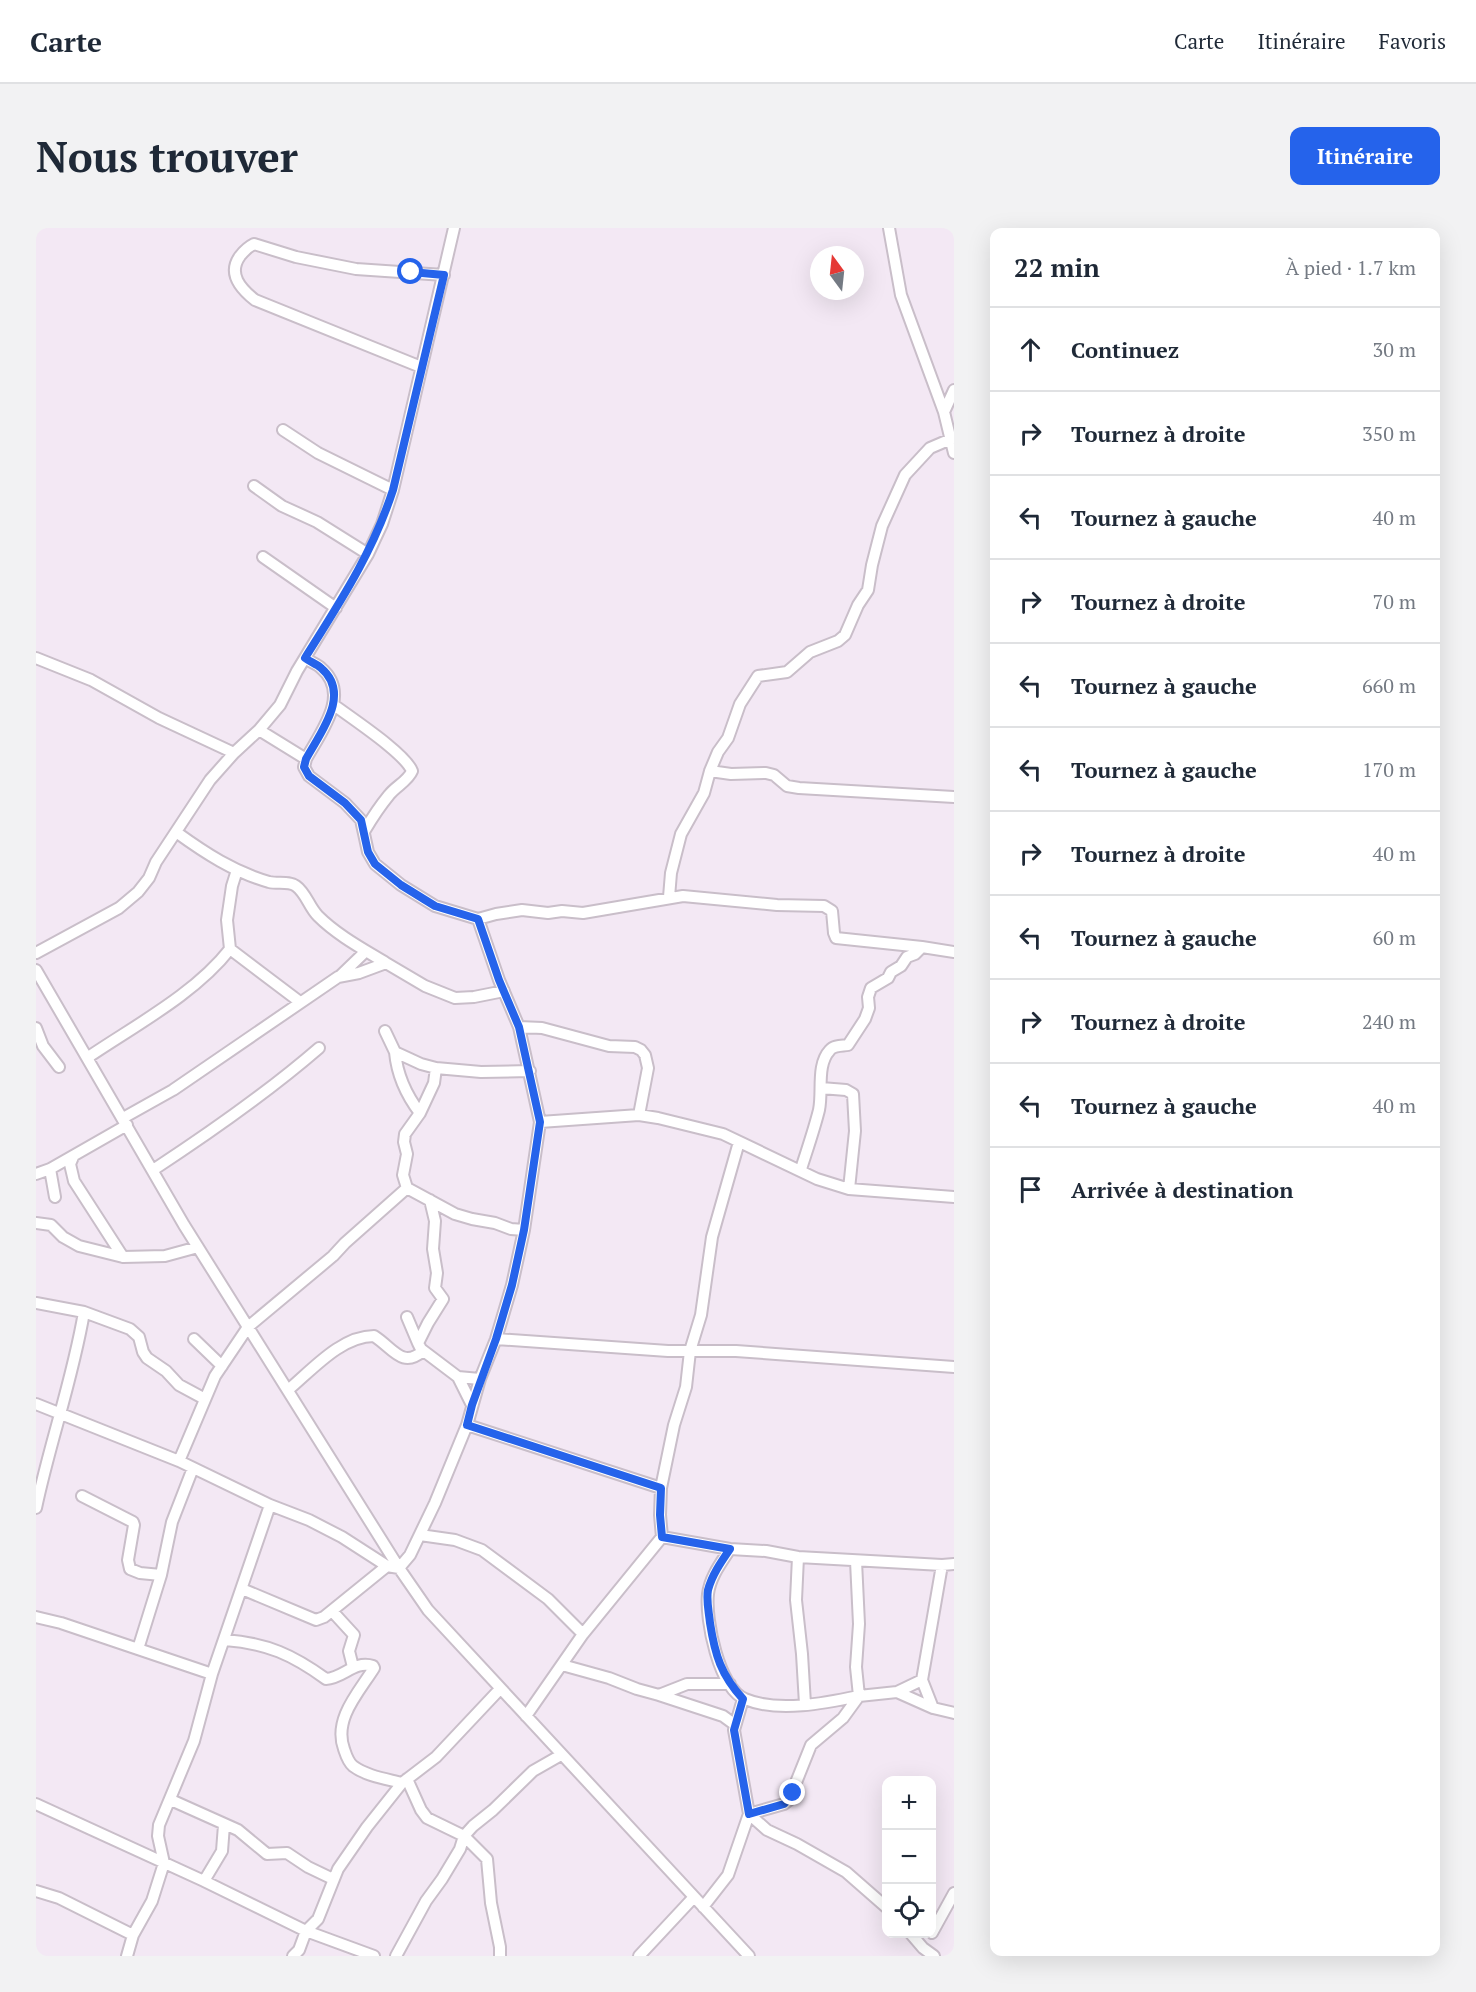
<!DOCTYPE html>
<html lang="fr">
<head>
<meta charset="utf-8">
<style>
  :root { --surface:#fff; --page:#f2f2f3; --text:#1f2937; --muted:#747a83; --line:#e0e1e3; --accent:#2563eb }
  body { margin:0; font-family:"PT Serif",serif; background:var(--page); color:var(--text) }
  .controls { position:absolute; right:18px; bottom:18px; display:grid; overflow:hidden; border-radius:12px; box-shadow:0 6px 24px #0002 }
  .controls button { width:54px; height:54px; display:grid; place-items:center; padding:0; border:0; border-bottom:2px solid var(--line); background:var(--surface); color:var(--text); font:30px sans-serif }
  .compass { position:absolute; left:774px; top:18px; width:54px; height:54px; border-radius:50%; background:var(--surface); box-shadow:0 6px 24px #0002; rotate:345deg }
  .stop { position:absolute; width:18px; height:18px; margin:-14px; border:4px solid #2563eb; border-radius:50%; background:#fff }
  .stop.end { background:#2563eb; border-color:#fff; box-shadow:0 2px 6px #0008 }
  .list { margin:0; padding:0; list-style:none }
  h2 { display:flex; justify-content:space-between; align-items:center; height:78px; margin:0; padding:0 24px; font-size:26px }
  h2 small { font-size:20px; font-weight:400; color:var(--muted) }
  .list li { display:grid; grid-template-columns:39px 1fr auto; gap:18px; align-items:center; box-sizing:border-box; height:84px; padding:0 24px; border-top:2px solid var(--line) }
  .list b { display:block; font-size:22px; white-space:nowrap }
  .list em { font-size:20px; font-style:normal; color:var(--muted) }
  .icon { flex:none; width:33px; height:33px; fill:none; stroke:currentColor; stroke-width:2; stroke-linecap:round; stroke-linejoin:round }
  .map { position:relative; flex:none; width:918px; height:1728px; overflow:hidden; border-radius:12px }
  header { display:flex; align-items:center; gap:36px; box-sizing:border-box; height:84px; padding:0 30px; background:var(--surface); border-bottom:2px solid var(--line) }
  header strong { font-size:28px }
  nav { display:flex; gap:33px; margin-inline-start:auto; font-size:21px }
  .intro { display:flex; align-items:center; justify-content:space-between; box-sizing:border-box; height:144px; padding:0 36px }
  h1 { margin:0; font-size:42px }
  .button { padding:15px 27px; border-radius:12px; background:var(--accent); color:#fff; font-size:21px; font-weight:700 }
  main { display:flex; gap:36px; padding:0 36px }
  aside { flex:1; background:var(--surface); border-radius:12px; box-shadow:0 6px 24px #0002 }
  .map>svg:first-child { display:block }
  .lines { fill:none; stroke-linecap:round; stroke-linejoin:round }
  .minor-casing { stroke:#c9bec9; stroke-width:14 }
  .minor { stroke:#fff; stroke-width:10 }
  .route { stroke:#2563eb; stroke-width:8 }
</style>
</head>
<body>
<header>
<strong>Carte</strong>
<nav><a>Carte</a><a>Itinéraire</a><a>Favoris</a></nav>
</header>
<div class="intro"><h1>Nous trouver</h1><a class="button">Itinéraire</a></div>
<main>
<div class="map">
<svg width="918" height="1728" viewBox="0 0 918 1728">
  <rect width="100%" height="100%" fill="#f3e8f4"/>
  <g class="lines">
    <defs>
      <path id="minor" d="M853,0L865,67L908,184L918,225
        M385,139L219,72C205,61 191,46 204,28C208,23 212,19 218,16L260,29L320,41L408,47
        M908,184L918,162
        M247,202L282,225L357,262
        M218,258L246,278L281,294L332,326
        M227,329L300,380
        M0,430L55,452L123,490L198,525
        M298,477C315,490 369,525 376,543C372,553 360,558 353,567C344,578 336,590 329,602
        M223,502L270,531
        M674,543L695,546L730,545L738,547L751,558L763,560L918,569
        M140,604C169,625 198,644 233,654C242,656 253,653 260,658C270,665 273,679 282,688C301,707 327,721 350,735
        M633,669L635,645L645,606L668,565L674,543L682,524L692,510L704,476L722,448L751,444L774,424L802,413L809,407L822,377L832,362L836,337L846,298L869,247L894,220L915,211
        M442,691L460,686L486,682L512,685L526,683L547,685L647,668L741,677L788,678L796,683L798,705L800,710L886,719
        M194,721L264,774
        M0,725L83,680L102,664L113,650L120,634L174,552L198,525L223,502L244,477L261,443L332,326L346,296L357,262L418,0
        M0,742L148,997L363,1340L392,1382L713,1728
        M303,749L330,723
        M483,799L506,800L573,818L599,819L605,822L609,827L612,840L603,887
        M0,800L7,818L23,839
        M349,803L359,824L385,836L400,840L445,844L494,843
        M359,824C361,846 371,868 384,885
        M51,830C98,798 159,766 194,721L191,692L196,658L201,642
        M400,840L398,855L384,885L369,906L368,914L371,926L367,947L371,960L419,986L436,991L459,995L475,1001L488,1002
        M785,860L810,862L817,866L819,903L813,961
        M87,890L137,862L302,749L323,745L350,735L389,758L419,770L438,769L468,763
        M504,894L603,887L622,890L687,906L781,951L813,961L918,969
        M37,929L34,936L38,953L87,1029
        M14,941L19,969
        M765,941C771,922 778,902 783,882C787,863 780,837 794,822C798,817 807,818 812,817L829,791L833,780L832,769L835,760L852,750L855,744L865,738L871,729L879,726L886,719L918,724
        M117,942C175,904 231,865 283,820
        M0,946L14,941L91,897
        M394,972L399,993L397,1021L401,1045L399,1060L407,1071L392,1095L382,1115L385,1121L422,1149L444,1151
        M0,995L15,997L27,1009L43,1018L87,1029L129,1028L162,1019
        M0,1075L48,1084L94,1101L103,1109L107,1124L111,1130L130,1143L143,1157L169,1171
        M371,1089L382,1115
        M158,1111L186,1138
        M460,1111L632,1123H700L918,1139
        M422,1149L436,1177
        M252,1162C276,1142 305,1108 338,1108C357,1120 366,1141 387,1123
        M0,1176L143,1233L234,1277L273,1292L306,1309L351,1338L363,1340L374,1327L399,1275L431,1197L444,1151L460,1111L476,1057L488,1002L504,894L483,799L463,752L442,691L399,678L365,657L339,636L332,624L325,592L309,575L273,548L268,539L270,531C284,505 316,466 285,440C281,436 274,434 269,430
        M431,1197L625,1260
        M143,1233L179,1148L212,1099L297,1028L309,1015L371,960
        M46,1268L97,1294L98,1297L92,1332L94,1341L104,1345L125,1347
        M0,1280C14,1214 37,1150 48,1084
        M384,1307L419,1312L446,1322L512,1371L547,1406
        M626,1309L694,1321L730,1323L762,1329L906,1337L918,1336
        M694,1321C685,1335 674,1349 672,1366C669,1391 683,1461 709,1471C742,1485 790,1475 823,1468L820,1439L823,1396L820,1333
        M762,1329L760,1372L766,1426L769,1476
        M206,1361L280,1392L288,1389L351,1338
        M296,1383L318,1407L313,1423L317,1439
        M0,1389L25,1395L176,1446
        M189,1412C231,1415 257,1427 290,1451C308,1450 318,1432 337,1438L338,1440C323,1464 297,1491 308,1521C310,1527 312,1534 317,1538C330,1548 351,1551 366,1555
        M102,1421L125,1347L136,1294L157,1240
        M526,1437L573,1450L601,1461L623,1467L687,1488L698,1496
        M861,1464L897,1480L918,1485
        M623,1467L651,1456H694
        M707,1471L698,1502L713,1586L731,1602L761,1616L810,1644L850,1679
        M897,1480L886,1452L906,1337
        M490,1488L547,1406L626,1309L624,1287L625,1260L638,1197L650,1159L654,1123L665,1087L676,1009L703,914
        M371,1551L385,1582L391,1590L428,1608L451,1631L455,1675L464,1719V1728
        M135,1572L202,1602L231,1626L251,1625L272,1639L297,1651
        M0,1576L168,1653L270,1703L338,1728
        M168,1653L186,1623L188,1597
        M0,1663L23,1670L97,1707
        M667,1679L692,1647L713,1586L748,1576L753,1572L775,1517L807,1490L823,1468L861,1464L886,1452
        M896,1705L918,1665
        M875,1706L887,1720L898,1728
        M91,1728L97,1707L116,1673L128,1635L122,1608L123,1597L158,1513L176,1446L234,1277
        M257,1728L263,1722L270,1703L282,1691L302,1641L331,1599L366,1555L400,1529L464,1461
        M360,1728L390,1673L406,1651L424,1621L428,1608L437,1598L457,1582L497,1543L525,1527
        M603,1728L658,1669"/>
    </defs>
    <!-- minor casing -->
    <use href="#minor" class="minor-casing"/>
    <!-- minor -->
    <use href="#minor" class="minor"/>
  </g>
  <g class="lines">
    <!-- route -->
    <path class="route" d="M375,44L408,47L357,262C336,326 304,374 269,430C274,434 281,436 285,440C316,466 284,505 270,531L268,539L273,548L309,575L325,592L332,624L339,636L365,657L399,678L442,691L463,752L483,799L504,894L488,1002L476,1057L460,1111L436,1177L431,1197L625,1260L624,1287L626,1309L694,1321C685,1334 676,1347 672,1362C670,1373 673,1384 674,1395C679,1427 685,1447 707,1471L698,1502L713,1586L748,1576L757,1565"/>
  </g>
</svg>
<div class="controls">
<button>+</button>
<button>−</button>
<button><svg class="icon" aria-label="locate" viewBox="0 0 24 24"><circle cx="12" cy="12" r="6"/><path d="M12 2v4M12 18v4M2 12h4M18 12h4"/></svg></button>
</div>
<svg class="compass" viewBox="-18 -18 36 36"><path d="M0-13l5 13h-10z" fill="#e53935"/><path d="M0 13l5-13h-10z" fill="#747a83"/></svg>
<div class="stop" style="left:375px;top:44px"></div>
<div class="stop end" style="left:757px;top:1565px"></div>
</div>
<aside>
<h2>22 min<small>À pied · 1.7 km</small></h2>
<ul class="list">
<li><svg class="icon" aria-label="ahead" viewBox="0 0 24 24"><path d="M12 20V5M6 11l6-6 6 6"/></svg><div><b>Continuez</b></div><em>30 m</em></li>
<li><svg class="icon" aria-label="right" viewBox="0 0 24 24"><path d="M7 20v-9h11M14 6l5 5-5 5"/></svg><div><b>Tournez à droite</b></div><em>350 m</em></li>
<li><svg class="icon" aria-label="left" viewBox="0 0 24 24"><path d="M17 20v-9H6M10 6l-5 5 5 5"/></svg><div><b>Tournez à gauche</b></div><em>40 m</em></li>
<li><svg class="icon" aria-label="right" viewBox="0 0 24 24"><path d="M7 20v-9h11M14 6l5 5-5 5"/></svg><div><b>Tournez à droite</b></div><em>70 m</em></li>
<li><svg class="icon" aria-label="left" viewBox="0 0 24 24"><path d="M17 20v-9H6M10 6l-5 5 5 5"/></svg><div><b>Tournez à gauche</b></div><em>660 m</em></li>
<li><svg class="icon" aria-label="left" viewBox="0 0 24 24"><path d="M17 20v-9H6M10 6l-5 5 5 5"/></svg><div><b>Tournez à gauche</b></div><em>170 m</em></li>
<li><svg class="icon" aria-label="right" viewBox="0 0 24 24"><path d="M7 20v-9h11M14 6l5 5-5 5"/></svg><div><b>Tournez à droite</b></div><em>40 m</em></li>
<li><svg class="icon" aria-label="left" viewBox="0 0 24 24"><path d="M17 20v-9H6M10 6l-5 5 5 5"/></svg><div><b>Tournez à gauche</b></div><em>60 m</em></li>
<li><svg class="icon" aria-label="right" viewBox="0 0 24 24"><path d="M7 20v-9h11M14 6l5 5-5 5"/></svg><div><b>Tournez à droite</b></div><em>240 m</em></li>
<li><svg class="icon" aria-label="left" viewBox="0 0 24 24"><path d="M17 20v-9H6M10 6l-5 5 5 5"/></svg><div><b>Tournez à gauche</b></div><em>40 m</em></li>
<li><svg class="icon" aria-label="arrive" viewBox="0 0 24 24"><path d="M6 21V4h12l-3 4 3 4H6"/></svg><div><b>Arrivée à destination</b></div></li>
</ul>
</aside>
</main>
</body>
</html>
